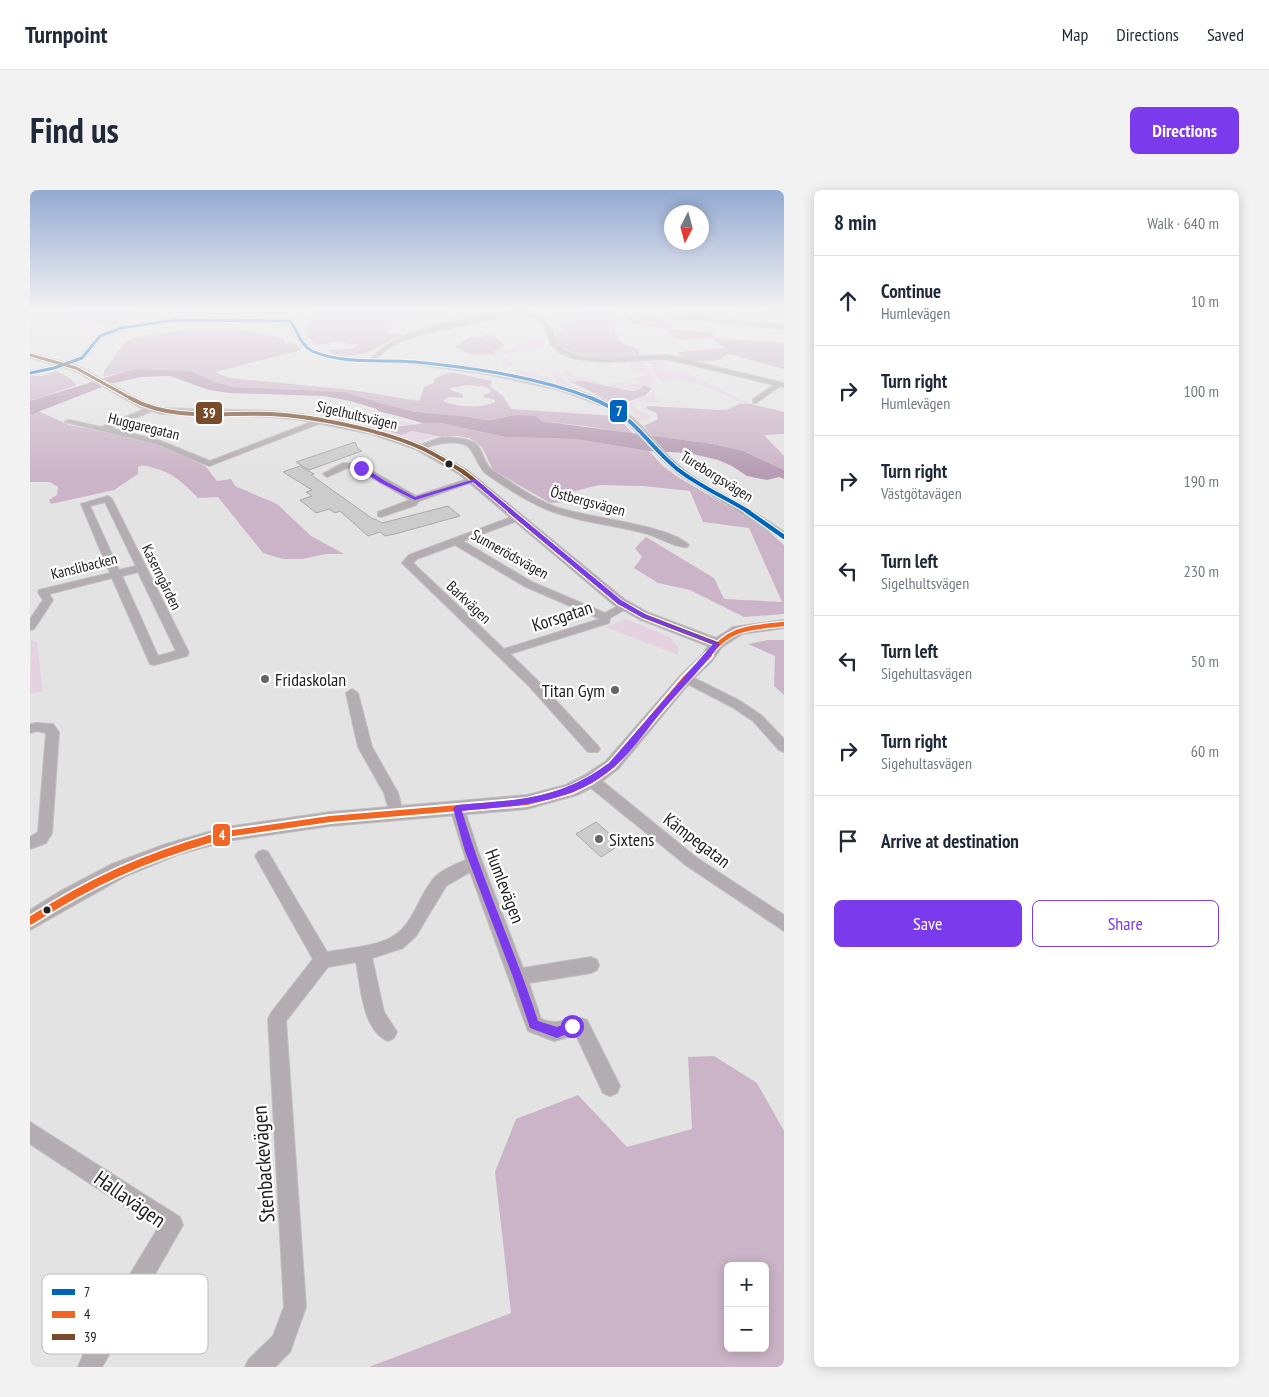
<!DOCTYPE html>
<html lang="en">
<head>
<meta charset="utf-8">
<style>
  :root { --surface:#fff; --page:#f2f2f3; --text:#1f2937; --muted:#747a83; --line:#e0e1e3; --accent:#7c3aed }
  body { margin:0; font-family:"PT Sans Narrow",sans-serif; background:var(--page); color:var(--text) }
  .controls { position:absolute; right:15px; bottom:15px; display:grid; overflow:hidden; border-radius:8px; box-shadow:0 2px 12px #0003 }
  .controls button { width:45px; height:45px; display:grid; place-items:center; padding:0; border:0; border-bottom:1px solid var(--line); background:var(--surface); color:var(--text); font:25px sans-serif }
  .compass { position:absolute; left:634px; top:15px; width:45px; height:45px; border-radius:50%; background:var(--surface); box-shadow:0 2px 12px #0003; rotate:186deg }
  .stop { position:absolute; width:15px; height:15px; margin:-11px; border:4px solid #7c3aed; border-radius:50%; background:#fff }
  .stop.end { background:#7c3aed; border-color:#fff; box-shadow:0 1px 5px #0008 }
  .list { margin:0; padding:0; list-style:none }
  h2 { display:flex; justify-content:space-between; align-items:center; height:65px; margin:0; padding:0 20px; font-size:21px }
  h2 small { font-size:16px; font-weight:400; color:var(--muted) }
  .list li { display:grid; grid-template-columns:32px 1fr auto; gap:15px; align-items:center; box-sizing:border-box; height:90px; padding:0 20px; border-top:1px solid var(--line) }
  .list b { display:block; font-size:19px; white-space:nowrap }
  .list p { margin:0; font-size:16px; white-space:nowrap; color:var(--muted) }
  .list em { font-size:16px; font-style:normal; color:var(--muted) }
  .actions { display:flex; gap:10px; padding:15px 20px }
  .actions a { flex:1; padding:11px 0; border:1px solid var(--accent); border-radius:8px; text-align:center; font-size:18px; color:var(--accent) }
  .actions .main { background:var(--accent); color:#fff }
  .icon { flex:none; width:28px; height:28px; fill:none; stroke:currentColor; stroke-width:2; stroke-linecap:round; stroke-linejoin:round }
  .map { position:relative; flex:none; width:754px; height:1177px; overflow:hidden; border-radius:8px }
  header { display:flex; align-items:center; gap:30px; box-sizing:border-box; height:70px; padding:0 25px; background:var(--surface); border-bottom:1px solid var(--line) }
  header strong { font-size:24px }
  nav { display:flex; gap:28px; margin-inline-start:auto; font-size:18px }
  .intro { display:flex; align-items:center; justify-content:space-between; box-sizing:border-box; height:120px; padding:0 30px }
  h1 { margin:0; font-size:35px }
  .button { padding:12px 22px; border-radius:8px; background:var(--accent); color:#fff; font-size:18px; font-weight:700 }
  main { display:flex; gap:30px; padding:0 30px }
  aside { flex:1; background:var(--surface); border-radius:8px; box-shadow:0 2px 12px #0003 }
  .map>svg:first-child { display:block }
  .green { fill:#e4d2e1 }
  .forest { fill:#cbb4c7; fill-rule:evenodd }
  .water { fill:#b69bb2 }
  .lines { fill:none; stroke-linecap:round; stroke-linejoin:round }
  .river { fill:#b69bb2; fill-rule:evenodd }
  .building { fill:#cdcccd; stroke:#abaaab }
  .minor-casing { stroke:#c1c0c1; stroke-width:2 }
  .tertiary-casing { stroke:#c1c0c1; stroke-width:2 }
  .minor { fill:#b3adb1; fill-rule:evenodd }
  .tertiary { fill:#b3adb1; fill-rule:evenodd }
  .bus-1-far2-casing { stroke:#fff; stroke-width:5 }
  .bus-1-far1-casing { stroke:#fff; stroke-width:6 }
  .bus-1-casing { stroke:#fff; stroke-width:7 }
  .bus-2-far2-casing { stroke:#fff; stroke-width:7 }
  .bus-2-far1-casing { stroke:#fff; stroke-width:10 }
  .bus-2-casing { stroke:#fff; stroke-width:11 }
  .bus-3-far2-casing { stroke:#fff; stroke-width:5 }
  .bus-3-far1-casing { stroke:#fff; stroke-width:6 }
  .bus-3-casing { stroke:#fff; stroke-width:7 }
  .bus-1-far2 { stroke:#0065bd; stroke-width:3 }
  .bus-1-far1 { stroke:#0065bd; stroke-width:4 }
  .bus-1 { stroke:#0065bd; stroke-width:4.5 }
  .bus-2-far2 { stroke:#f26522; stroke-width:4.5 }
  .bus-2-far1 { stroke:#f26522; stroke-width:6 }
  .bus-2 { stroke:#f26522; stroke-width:8 }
  .bus-3-far2 { stroke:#7a4b2a; stroke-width:3 }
  .bus-3-far1 { stroke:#7a4b2a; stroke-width:4 }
  .bus-3 { stroke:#7a4b2a; stroke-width:4.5 }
  .route { fill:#7c3aed }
  .bus-dot { fill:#222122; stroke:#fff; stroke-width:2 }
  .poi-dot { fill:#666566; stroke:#fff; stroke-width:2 }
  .labels { text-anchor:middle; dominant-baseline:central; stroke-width:4.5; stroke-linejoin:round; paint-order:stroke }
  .far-street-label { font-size:15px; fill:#222122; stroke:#fff }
  .street-label { font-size:18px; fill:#222122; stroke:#fff }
  .poi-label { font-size:18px; fill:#222122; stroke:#fff; text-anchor:start }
  .near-street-label { font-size:21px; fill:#222122; stroke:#fff }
  .key { fill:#fff; stroke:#bdbcbd; stroke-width:1 }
  .key-label { font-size:14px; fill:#222122 }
  .line-badge { stroke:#fff; stroke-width:2 }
  .badge-label { font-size:14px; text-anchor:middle; font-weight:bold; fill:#fff }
</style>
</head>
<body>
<header>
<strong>Turnpoint</strong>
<nav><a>Map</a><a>Directions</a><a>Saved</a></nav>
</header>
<div class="intro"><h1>Find us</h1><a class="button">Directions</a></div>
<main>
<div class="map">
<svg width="754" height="1177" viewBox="0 0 754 1177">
  <rect width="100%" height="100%" fill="#e4e3e4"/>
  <!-- green -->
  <path class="green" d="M23,120H71L69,131H66L60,141L42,142L49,131L22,130Z
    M501,150L511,151L515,156C504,158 469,166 462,163L481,159L490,153L502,155Z
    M471,168L481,170L482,176H477L478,179L506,183L509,186H517L522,189V191L519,193L490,187L492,184L474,178Z
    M609,170C617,173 623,185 624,193C617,195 610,200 603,201C582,203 562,190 541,192L535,185L534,180H537L542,183V186L552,187L568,192L570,196H580L579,193H595L605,195L609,192L603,190L610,186L618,185L614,182H607L600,177L602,174L585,173L584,171Z
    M622,170H633L638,177L634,179L658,184L721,214C707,214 708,211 696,205C681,197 652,189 635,190L636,192L633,194L621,177Z
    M521,181H527L539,193L559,204L522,194L526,190L518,183L523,182Z
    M624,200L628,213L609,211L603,214L604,218L621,226L617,230L607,231L599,214L619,206Z
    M353,227L388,235H368L360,241L371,245L382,241L408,246L388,252L335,237Z
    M596,429L640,447L648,457V465L576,437Z
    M1,451L7,452L13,502L0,504Z"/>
  <!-- forest -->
  <path class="forest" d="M38,120H103L106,123L92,128L81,136C75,135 73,133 69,131C58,128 48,132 38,127Z
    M279,120H423L416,122L422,126L439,127L436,129H420L406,124L363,132L356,142L361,144L370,143L372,145C361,149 353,156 343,160C332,165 306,170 298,160L320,159L330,155L308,152L284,155L276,142L282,125Z
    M555,120H588L590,130L585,135V143L591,152L609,160V167C579,168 550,172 525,152L524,147L532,140L530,133L541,132Z
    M634,120H707C700,130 646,126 634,120Z
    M592,123L609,126L612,128H627L631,130L643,131L642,138L644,140L674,142L684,140L683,144L685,147L649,150L642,147L638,141L635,139L602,134Z
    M204,139L254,148L255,153L266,154L271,160L185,182L200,188L322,200L389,211L394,197L404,193L405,188L421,182L462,191L460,196L473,206L481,219L585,226L604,244L555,236L511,231L485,225L460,230L377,221L315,202L205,197L185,192L155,181L104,179L74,187V181L96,151L106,147L158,140ZM438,195L455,197L461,200L460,203L453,205L454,207L465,210V212C451,219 427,217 413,211L419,207L433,208V205C429,201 423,203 419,198Z
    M455,144L466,147L474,155L469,160L463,162L466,165L440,164L426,157L439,147L450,148Z
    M682,148L754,153V179L700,164C695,165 694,167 690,169C680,173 657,172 648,165L650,162L693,158Z
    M26,181L38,187L47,195L0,211V185L11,186Z
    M553,191L599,201H606L615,195L622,198L615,206L596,212L595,217H591L541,192Z
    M709,214H721L754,222V244L734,245L754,266V280L713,261L683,254L622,246L614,236L628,229L626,223L616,218L618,216L690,220L699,219Z
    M8,221L39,235L109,249L155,265L176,277L187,291L201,289L205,296L247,314L281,346L314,364H296L272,369H253L233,363L188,307L168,308C154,294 143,282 123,278C117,276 113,274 108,277V284L84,300L21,314L19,310L27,305L28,297L20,292H0V225Z
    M392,233H411L475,247L545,249L619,261L634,277L651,289L732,336L754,355V424L714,427L660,400L628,393L604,378L612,367L605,358L616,347L684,388L694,409L752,412L719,338L673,332L660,301L613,296L569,295L541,302L543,312L520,313L463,280L452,257L439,248L428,246H408L382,241L371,245L359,241C370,233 380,237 392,233Z
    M738,450H754V505L744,496L745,466L718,454Z
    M684,866L727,893L754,941V1177H339L481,1123L465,982L486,929L548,905L597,957L662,939L658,867ZM698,1076H735V1158H698Z"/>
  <!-- water -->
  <path class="water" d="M104,179L160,181L185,192L205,197L315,202L377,221L460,230L485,225L506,226L511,231L683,254L713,261L754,280V289L749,287L737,290L717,286L702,276L688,270L659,263L619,261L545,249L475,247L411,233H392L324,212L295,206L199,203L179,200L140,186L111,187L80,194L0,225V211Z"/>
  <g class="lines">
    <!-- river -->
    <path class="river" d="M353,214L384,222L438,227L443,228L445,231L443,234L438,235L384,230L348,221L346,218Z"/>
  </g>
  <!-- building -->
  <path class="building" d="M325,252L328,259L332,261L279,280L266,272Z
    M270,276L284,284L281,285L343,329H345L352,333L418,316L430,326L365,344L355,346L350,342L338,346L310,321L305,323L299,319L286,323L270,310L282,306L276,302L282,300L253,282Z
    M566,632L591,654L571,667L546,644Z"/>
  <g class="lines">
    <defs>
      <path id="minor" d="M488,120H499L497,121L514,128L522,139L526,153L536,161L548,166L577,168L637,165L754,193V197L750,196L726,213H723V209L744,195L637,169L577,172L545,169L532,164L521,155L516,139L510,130L491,123L392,144L371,151L355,160L347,169C405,170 464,179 520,193C542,199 567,205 588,217C612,231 627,257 648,275C676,299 711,312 741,333L754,342V350L650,285L634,271L593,228L573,216L529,200L455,184L383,174L319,171L291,166L280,162L272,156L258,133L144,132L92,140L72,147L54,169L26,179L0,185V181L22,176L50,167L68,145L91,136L144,128L260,129C268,134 270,145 275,152C286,168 322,168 340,169C377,132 439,130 488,120Z
        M734,120H754V124Z
        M647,125L754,135V139L645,128Z
        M120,217L127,219L81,238L131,251L180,271L289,229L296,231L179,276L126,254L35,232L39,230L71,237Z
        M412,247C424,248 444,247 450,259C454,267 455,274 462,280C484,294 505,310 529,318C559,328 639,335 659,355L657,357C648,359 628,347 618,344C586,335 553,333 521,321C499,313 478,299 458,285C446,277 445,257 433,254C417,250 405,255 389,259L385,257Z
        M313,273L330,274L386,306L441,288L448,290L389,311L386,315L351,327L348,326V322L380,310L325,278H317L297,287L293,284Z
        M78,306L82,309L159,463L157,466L124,475L120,474L82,388L19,404L23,410L4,439L0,440V429L13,410L8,402L9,400L80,383L51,314ZM75,312L106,376L89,380L60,316ZM108,382L146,461L128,466L92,386Z
        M487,325L490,326V330L433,351L502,392L575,423L592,414H600L601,416L580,428L579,433L480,464L507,490L568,556L570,559L568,562H558L499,496L372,373L379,365ZM425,355L494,396L570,429L474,459L383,373L387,369Z
        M656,484L710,511L731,525L754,549V562L749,560L723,531L702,517L652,491L650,488L652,485Z
        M322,499L328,503L342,557L368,603L373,623L371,627L366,628L361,627L354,603L328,557L316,503Z
        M6,533L23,534L29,542L22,643L16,653L0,659V647L8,642L16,543L7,541L0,543V534Z
        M561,585L566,586L667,668L754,725V741L657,676L556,594L554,590L556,586Z
        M427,613L432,614L434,618L448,661L493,778L561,767L567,770L569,775L567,780L561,783L499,793L511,829C532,838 540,823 557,830L590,896L587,903L580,906L573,903L546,845L524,851L498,841L440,682L416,696L386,746L373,758L342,768L354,822L367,842L364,848L358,851C332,840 331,796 326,772L298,777L256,831L276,1117L260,1162L245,1177H215L219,1169L243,1146L254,1117L238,829L241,823L283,769L225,666L228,662L233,660L238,662L297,762C315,759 347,756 362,747C384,735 389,704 405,687C413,679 426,674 436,670L420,618L422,614Z
        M0,932L150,1027L153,1035L72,1177H48L57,1156L128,1038L0,954Z"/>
      <path id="tertiary" d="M0,163L49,176L115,213L132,218L242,221L271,224L346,240L393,255L437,280L594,409L619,423L686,448L703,437L754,430V438L712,444L692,457L682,471L661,491L588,579L567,595L547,605L497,619L300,636L196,651L147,665L96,686L0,740V720L29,702L82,674L136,654L196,637L300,622L497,605L536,595L555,585L576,571L651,485L672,465L678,456L609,429L584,415L429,284L385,259L341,244L271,230L242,227L131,224L109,217L43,180L0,168Z"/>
    </defs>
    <!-- minor casing -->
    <use href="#minor" class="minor-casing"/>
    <!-- tertiary casing -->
    <use href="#tertiary" class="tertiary-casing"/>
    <!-- minor -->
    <use href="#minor" class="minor"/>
    <!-- tertiary -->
    <use href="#tertiary" class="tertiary"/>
    <defs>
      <path id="bus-1-far2" d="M0,183L24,178L52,168L70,146L91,138L144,130L260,131C268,141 270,155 282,161C314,175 351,169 385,172C445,178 508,187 564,209"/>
      <path id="bus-1-far1" d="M561,208C606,226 613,250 646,278C668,296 695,307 719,322"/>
      <path id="bus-1" d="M717,321L754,347"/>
      <path id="bus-2-far2" d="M678,466C700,436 720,438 754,434"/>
      <path id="bus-2-far1" d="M178,649L196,644L300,629L497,612L541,600L561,590L582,575L656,488L679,465"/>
      <path id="bus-2" d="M0,731C61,692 113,668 183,648"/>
      <path id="bus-3-far2" d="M0,165L46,178L102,209"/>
      <path id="bus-3-far1" d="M100,208C142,232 195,222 241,224C282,226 351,240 389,257C403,263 419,273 432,281C449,293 465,309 482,322"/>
      <path id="bus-3" d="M480,321L589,412L614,426L687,454"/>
    </defs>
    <!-- bus-1-far2 casing -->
    <use href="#bus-1-far2" class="bus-1-far2-casing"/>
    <!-- bus-1-far1 casing -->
    <use href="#bus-1-far1" class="bus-1-far1-casing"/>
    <!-- bus-1 casing -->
    <use href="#bus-1" class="bus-1-casing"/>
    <!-- bus-2-far2 casing -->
    <use href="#bus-2-far2" class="bus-2-far2-casing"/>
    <!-- bus-2-far1 casing -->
    <use href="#bus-2-far1" class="bus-2-far1-casing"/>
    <!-- bus-2 casing -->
    <use href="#bus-2" class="bus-2-casing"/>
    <!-- bus-3-far2 casing -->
    <use href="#bus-3-far2" class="bus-3-far2-casing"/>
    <!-- bus-3-far1 casing -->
    <use href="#bus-3-far1" class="bus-3-far1-casing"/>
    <!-- bus-3 casing -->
    <use href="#bus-3" class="bus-3-casing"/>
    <!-- bus-1-far2 -->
    <use href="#bus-1-far2" class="bus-1-far2"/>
    <!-- bus-1-far1 -->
    <use href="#bus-1-far1" class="bus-1-far1"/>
    <!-- bus-1 -->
    <use href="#bus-1" class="bus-1"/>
    <!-- bus-2-far2 -->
    <use href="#bus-2-far2" class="bus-2-far2"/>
    <!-- bus-2-far1 -->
    <use href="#bus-2-far1" class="bus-2-far1"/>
    <!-- bus-2 -->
    <use href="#bus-2" class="bus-2"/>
    <!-- bus-3-far2 -->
    <use href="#bus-3-far2" class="bus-3-far2"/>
    <!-- bus-3-far1 -->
    <use href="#bus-3-far1" class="bus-3-far1"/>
    <!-- bus-3 -->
    <use href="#bus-3" class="bus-3"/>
  </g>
  <!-- sky -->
  <linearGradient id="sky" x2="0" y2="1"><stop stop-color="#94aad2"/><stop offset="0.42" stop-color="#f3f2f3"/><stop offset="1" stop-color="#f3f2f3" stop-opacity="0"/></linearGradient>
  <rect width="754" height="285" fill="url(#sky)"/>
  <!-- route -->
  <path class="route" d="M329,276H332L355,291L385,307L445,289L591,410L616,425L690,454C673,477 652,498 633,520C617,539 602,562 583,578C542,614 485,616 432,621C453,693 485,760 508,831L527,837L542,831L546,833L547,836L546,840L527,848L500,838L483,787L435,661L423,618L427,615C487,610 529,610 579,573L683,454L612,427L587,413L443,292L385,310L351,293L329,279Z"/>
  <!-- markers -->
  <g class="bus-dot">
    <circle cx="419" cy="274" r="4.5"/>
    <circle cx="17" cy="720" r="4.5"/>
  </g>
  <g class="poi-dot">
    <circle cx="235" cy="489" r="5"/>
    <circle cx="585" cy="500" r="5"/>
    <circle cx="569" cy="649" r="5"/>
  </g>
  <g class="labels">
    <!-- far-street labels -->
    <g class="far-street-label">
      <text transform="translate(327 225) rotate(13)">Sigelhultsvägen</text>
      <text transform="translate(114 236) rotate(14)">Huggaregatan</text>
      <text transform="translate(687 286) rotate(32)">Tureborgsvägen</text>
      <text transform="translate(558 311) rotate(15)">Östbergsvägen</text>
      <text transform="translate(480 364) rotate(29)">Sunnerödsvägen</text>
      <text transform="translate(54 376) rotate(-14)">Kanslibacken</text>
      <text transform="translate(132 387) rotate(64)">Kaserngården</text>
      <text transform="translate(439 412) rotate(43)">Barkvägen</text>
    </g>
    <!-- street labels -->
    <g class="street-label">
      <text transform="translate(532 426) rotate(-18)">Korsgatan</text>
      <text transform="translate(667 650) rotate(37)">Kämpegatan</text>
      <text transform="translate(475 696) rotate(69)">Humlevägen</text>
    </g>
    <!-- poi labels -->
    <g class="poi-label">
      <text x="245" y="489">Fridaskolan</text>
      <text x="575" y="500" text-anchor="end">Titan Gym</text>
      <text x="579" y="649">Sixtens</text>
    </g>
    <!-- near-street labels -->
    <g class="near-street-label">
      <text transform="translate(233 974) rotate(-94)">Stenbackevägen</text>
      <text transform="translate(100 1009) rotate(35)">Hallavägen</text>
    </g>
  </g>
  <!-- legend -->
  <rect x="12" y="1084" width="166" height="80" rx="8" class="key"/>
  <rect x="22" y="1099" width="23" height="6" fill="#0065bd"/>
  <rect x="22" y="1121" width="23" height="7" fill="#f26522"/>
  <rect x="22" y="1144" width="23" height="6" fill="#7a4b2a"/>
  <g class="key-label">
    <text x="54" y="1107">7</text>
    <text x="54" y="1129">4</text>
    <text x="54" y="1152">39</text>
  </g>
  <g class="line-badge">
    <rect x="579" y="209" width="19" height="24" rx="5" fill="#0065bd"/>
    <rect x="165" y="211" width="28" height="24" rx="5" fill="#7a4b2a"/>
    <rect x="182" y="633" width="19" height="24" rx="5" fill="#f26522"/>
  </g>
  <g class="badge-label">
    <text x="589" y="226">7</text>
    <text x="179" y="228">39</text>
    <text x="192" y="650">4</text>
  </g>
</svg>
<div class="controls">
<button>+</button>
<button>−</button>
</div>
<svg class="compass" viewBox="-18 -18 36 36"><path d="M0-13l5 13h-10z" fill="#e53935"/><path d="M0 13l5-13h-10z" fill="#747a83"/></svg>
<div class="stop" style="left:542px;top:836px"></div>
<div class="stop end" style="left:331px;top:278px"></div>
</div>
<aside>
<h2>8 min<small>Walk · 640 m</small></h2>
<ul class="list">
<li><svg class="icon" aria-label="ahead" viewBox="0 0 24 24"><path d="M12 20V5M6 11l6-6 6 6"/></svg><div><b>Continue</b><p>Humlevägen</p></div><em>10 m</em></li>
<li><svg class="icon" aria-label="right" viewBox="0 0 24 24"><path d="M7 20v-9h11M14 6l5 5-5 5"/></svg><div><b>Turn right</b><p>Humlevägen</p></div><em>100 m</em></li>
<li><svg class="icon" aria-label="right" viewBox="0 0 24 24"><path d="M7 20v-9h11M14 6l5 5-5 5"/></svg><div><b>Turn right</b><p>Västgötavägen</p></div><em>190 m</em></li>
<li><svg class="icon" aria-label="left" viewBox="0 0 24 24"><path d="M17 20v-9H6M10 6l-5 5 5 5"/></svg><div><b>Turn left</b><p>Sigelhultsvägen</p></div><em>230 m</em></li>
<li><svg class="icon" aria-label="left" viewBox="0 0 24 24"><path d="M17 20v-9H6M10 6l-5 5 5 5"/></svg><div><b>Turn left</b><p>Sigehultasvägen</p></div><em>50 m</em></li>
<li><svg class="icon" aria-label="right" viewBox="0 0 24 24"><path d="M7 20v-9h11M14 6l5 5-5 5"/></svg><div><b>Turn right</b><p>Sigehultasvägen</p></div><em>60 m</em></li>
<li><svg class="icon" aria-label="arrive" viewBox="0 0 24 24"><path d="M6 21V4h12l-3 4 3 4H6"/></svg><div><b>Arrive at destination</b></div></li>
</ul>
<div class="actions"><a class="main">Save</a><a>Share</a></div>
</aside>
</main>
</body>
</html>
